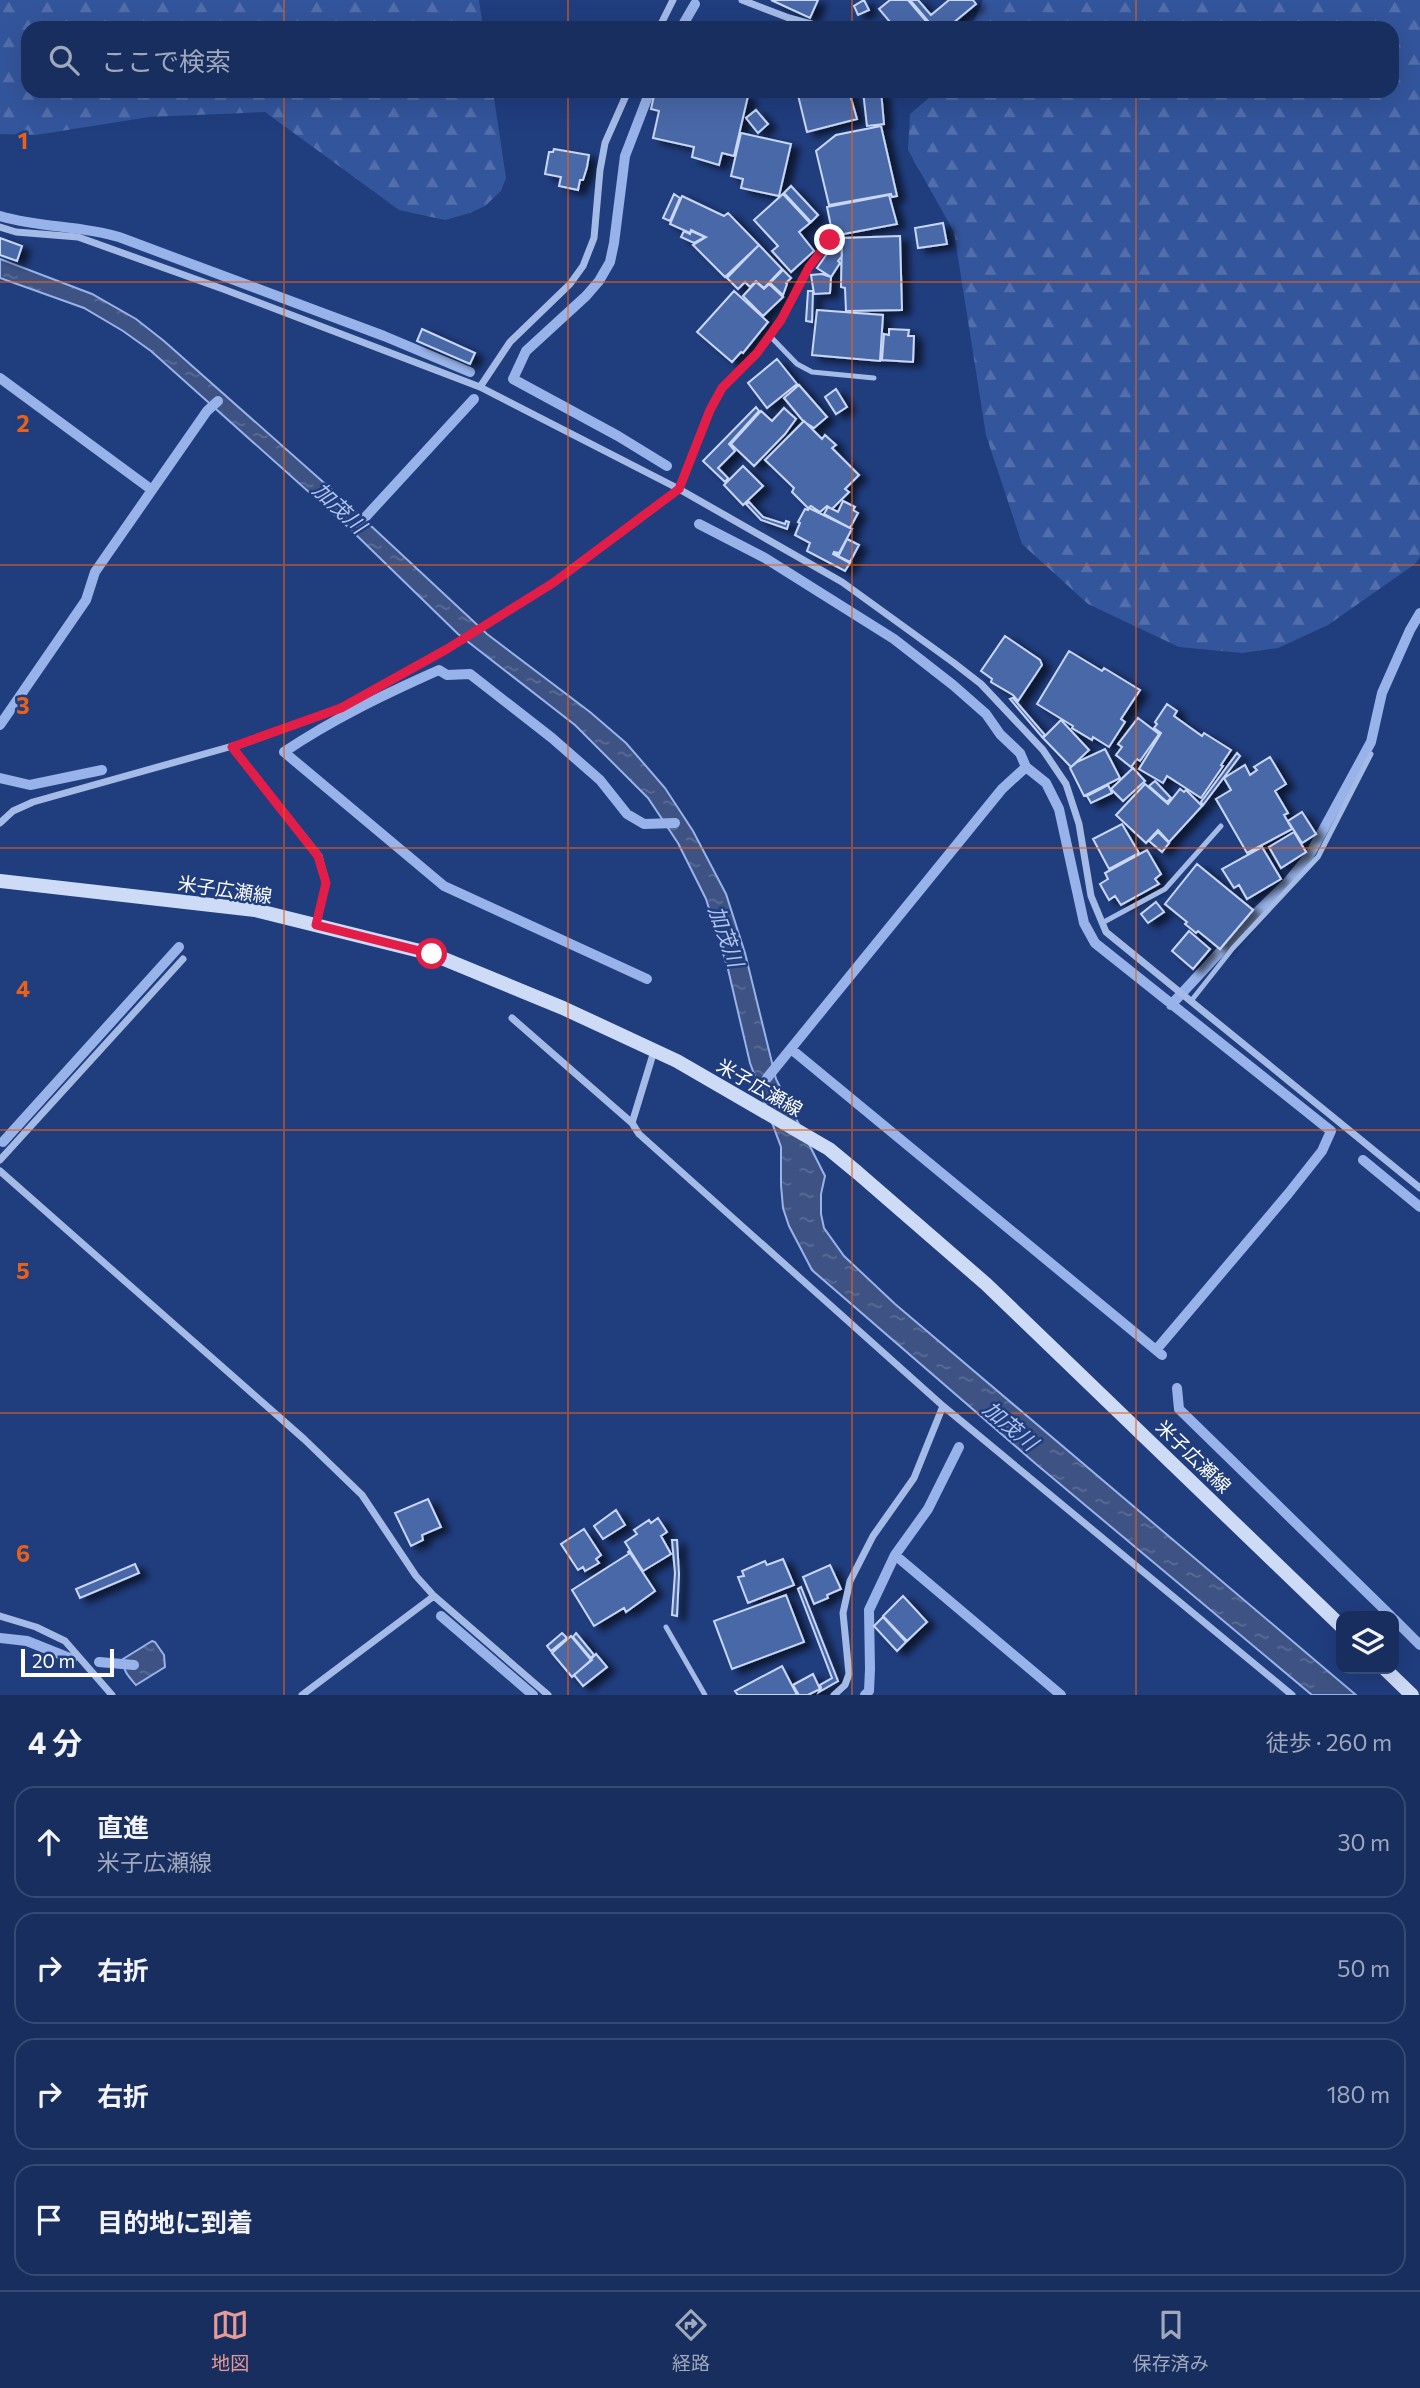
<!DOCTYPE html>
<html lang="ja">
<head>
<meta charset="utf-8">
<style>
  :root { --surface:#182e5e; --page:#253a67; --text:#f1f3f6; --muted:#9fa8bc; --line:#364a73; --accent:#e69b98 }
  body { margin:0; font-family:Commissioner,"Noto Sans JP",sans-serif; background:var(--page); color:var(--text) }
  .controls { position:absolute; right:21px; bottom:21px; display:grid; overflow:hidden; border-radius:14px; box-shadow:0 7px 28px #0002 }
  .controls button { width:63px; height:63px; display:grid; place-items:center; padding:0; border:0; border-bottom:2px solid var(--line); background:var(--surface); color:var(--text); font:35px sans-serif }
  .scale { position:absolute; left:21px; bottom:18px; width:93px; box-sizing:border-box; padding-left:7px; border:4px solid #fff; border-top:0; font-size:19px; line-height:24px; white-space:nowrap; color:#fff; -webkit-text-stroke:5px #203d7e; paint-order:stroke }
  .stop { position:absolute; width:21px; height:21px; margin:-16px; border:5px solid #e11d48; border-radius:50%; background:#fff }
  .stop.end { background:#e11d48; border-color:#fff; box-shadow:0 2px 7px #0008 }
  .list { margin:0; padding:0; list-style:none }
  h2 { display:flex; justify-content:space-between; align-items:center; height:91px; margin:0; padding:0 28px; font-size:30px }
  h2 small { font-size:23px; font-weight:400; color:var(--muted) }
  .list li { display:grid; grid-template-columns:46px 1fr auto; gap:21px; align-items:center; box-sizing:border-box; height:112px; margin:0 14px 14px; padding:0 14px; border:2px solid var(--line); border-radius:21px }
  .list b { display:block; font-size:26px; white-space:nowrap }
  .list p { margin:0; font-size:23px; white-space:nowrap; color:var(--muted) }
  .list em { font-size:23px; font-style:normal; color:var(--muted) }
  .icon { flex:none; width:38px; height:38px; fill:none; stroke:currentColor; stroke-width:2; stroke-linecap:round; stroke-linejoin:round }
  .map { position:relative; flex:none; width:1420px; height:1695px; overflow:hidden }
  .search { position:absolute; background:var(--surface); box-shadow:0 7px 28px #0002; left:21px; right:21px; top:21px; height:77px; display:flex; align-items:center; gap:18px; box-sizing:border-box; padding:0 24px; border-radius:21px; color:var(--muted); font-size:26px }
  .sheet { height:595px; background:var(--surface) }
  nav { display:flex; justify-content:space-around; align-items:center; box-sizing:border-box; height:98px; border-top:2px solid var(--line); background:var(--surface); font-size:19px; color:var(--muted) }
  nav a { display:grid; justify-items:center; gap:4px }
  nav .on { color:var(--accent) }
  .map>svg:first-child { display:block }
  .forest { fill:url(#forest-firs) }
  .water { fill:url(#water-ripples); stroke:#98b3e9; stroke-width:2 }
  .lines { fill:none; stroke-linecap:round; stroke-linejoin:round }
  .stream { stroke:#98b3e9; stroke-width:10 }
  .building { fill:#4967a8; stroke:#c8d7f6; stroke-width:2; filter:url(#shadow) }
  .lane { stroke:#a4bae7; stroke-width:5 }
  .street { stroke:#a4bae7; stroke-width:7 }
  .secondary { stroke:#cedbf6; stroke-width:14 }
  .route { stroke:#e11d48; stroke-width:9 }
  .grid { fill:none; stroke:#e96118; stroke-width:2; stroke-opacity:0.55 }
  .labels { text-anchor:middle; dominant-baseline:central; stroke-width:5; stroke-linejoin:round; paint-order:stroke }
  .street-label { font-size:19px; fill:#fff; stroke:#203d7e }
  .water-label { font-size:21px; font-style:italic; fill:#afc4ef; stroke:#203d7e }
  .grid-label { font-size:23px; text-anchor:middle; font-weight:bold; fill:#e96118; stroke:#203d7e; stroke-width:5; stroke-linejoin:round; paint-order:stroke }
</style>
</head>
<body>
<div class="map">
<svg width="1420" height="1695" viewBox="0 0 1420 1695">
  <defs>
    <pattern id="forest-firs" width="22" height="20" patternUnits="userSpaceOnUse" patternTransform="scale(1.75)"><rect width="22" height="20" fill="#33559c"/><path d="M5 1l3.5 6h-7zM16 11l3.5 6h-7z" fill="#526eab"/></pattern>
    <pattern id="water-ripples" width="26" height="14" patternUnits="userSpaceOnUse" patternTransform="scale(1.75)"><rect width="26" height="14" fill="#3e5384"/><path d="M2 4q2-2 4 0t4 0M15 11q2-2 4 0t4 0" fill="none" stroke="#5b6d96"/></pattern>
    <filter id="shadow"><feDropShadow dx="8" dy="4.5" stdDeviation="3.5" flood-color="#0009"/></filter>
  </defs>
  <rect width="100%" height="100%" fill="#203d7e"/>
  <!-- forest -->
  <path class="forest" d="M0,0H479L483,28H28V91H493L506,178L501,191L485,206L470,213L445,220L399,210L265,112L149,117L36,135L0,134Z
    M983,0H1420V557L1415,564L1328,625L1278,648L1242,653L1179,647L1088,604L1022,544L986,435L954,232L908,150L910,114L937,91H1392V28H971Z"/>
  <!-- water -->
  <path class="water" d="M0,259L92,294L136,319L164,341L340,497L487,634L590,712L626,743L665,788L693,831L726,894L745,953L776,1079L825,1176L821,1194V1214L824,1228L844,1256L895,1304L1356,1695H1312L1036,1464L812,1270L789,1226L783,1208L781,1185V1147L750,1063L728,969L706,899L678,843L648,798L575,725L458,634L348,527L151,351L123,331L84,308L0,278Z
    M152,1641L155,1642L164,1655L165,1667L136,1685C129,1677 122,1670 123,1659Z"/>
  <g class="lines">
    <!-- stream -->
    <path class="stream" d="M681,28L695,4
      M650,91L625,156L614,243L610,262L599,281L586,296L526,351L513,379L618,436L667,466
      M0,216C40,228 79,225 119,237L384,336L470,372
      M0,378L152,490
      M359,524L474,399
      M699,524L765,558L894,639L953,685L986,714L1000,734L1020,753L1026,767L1046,783L1059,809L1084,923L1095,943L1331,1131L1322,1151L1288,1194L1156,1350
      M0,725L86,600L95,572L207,411L218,401
      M0,778L30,785L102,770
      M647,979L444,886L284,752C333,719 385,694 439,670L447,675L470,674L552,738L600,780L627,814L644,824L675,823
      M1171,1005L1258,911L1287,883L1309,856L1371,742L1382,693L1410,630L1420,613
      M791,1049L1162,1355
      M767,1078L1002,789L1026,767
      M3,1142L179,947
      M1363,1160L1420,1207
      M1177,1388L1179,1409L1391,1616
      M895,1555L1061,1695
      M441,1616L533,1695
      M1394,1619L1420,1645
      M0,1638L27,1641L72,1659
      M99,1662L134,1665
      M865,1695L869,1691L870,1669L869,1610L895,1555L928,1509L959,1447"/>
  </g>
  <!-- building -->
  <path class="building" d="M771,0H818L810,18Z
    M864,0L869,10L858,15L854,6Z
    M890,0H908L932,28H895L879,9Z
    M910,0H918L931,15L949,0H973L976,4L947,28H934Z
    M655,91H723L748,96L734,156L722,153L719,165L692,157L694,147L653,138L659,111L651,109Z
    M797,91H849L857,119L807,132Z
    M863,91H881L884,124L867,126Z
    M756,110L768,124L758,133L746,118Z
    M881,126L897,196L892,197L891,194L829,205L816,151L836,135Z
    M741,133L791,144L779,196L741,188L743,179L731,176Z
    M554,149L589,155L587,167L583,180H580L578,190L559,186L561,177L545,174L549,152H553Z
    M791,186L818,215L811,222L784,193Z
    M674,194L680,198L670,221L663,218Z
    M783,194L810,223L799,232L814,251L791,272L772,251L778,246L754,220Z
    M889,195L897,224L833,236L827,207Z
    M682,196L724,216L728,213L759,245L725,277L693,245L706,237L691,230L690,233L670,224Z
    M943,223L947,244L918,248L915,228Z
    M684,231L690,234L691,231L705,237L694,243L681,237Z
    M900,236L902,310L846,311L845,288L841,287L842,238Z
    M839,237L841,238L842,256L838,261L840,263L831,277L817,268Z
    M0,238L22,246L17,261L0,255Z
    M759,245L782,269L764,288L756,281L750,287L745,282L738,289L727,278Z
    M783,270L791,278L786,283L787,284L783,295L770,283Z
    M822,274L831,277L830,293L814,294L811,275Z
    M756,282L764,289L769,284L783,297L763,316L743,296Z
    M734,291L768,322L743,353L741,352L732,362L697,332Z
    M808,291H813L812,322L806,321Z
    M817,310L883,315L880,361L812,355Z
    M422,329L475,353L470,364L417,341Z
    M889,329L909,330L908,336H914L913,362L882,360L884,334L889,335Z
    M777,359L797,384L767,408L748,383Z
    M799,385L827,417L814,428L803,421L784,398Z
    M836,389L847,407L836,414L825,397Z
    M756,407L759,411L729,444L735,451L718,468L728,478L725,482L703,461Z
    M784,408L796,419L785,434L754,466L731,444L761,411L772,421Z
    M804,421L822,439L825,435L836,445L832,448L859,475L845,489L849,492L832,509L827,506L820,512L811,506L808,508L792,492L794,488L765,460Z
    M743,466L763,486L743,505L724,485Z
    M843,501L855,507L853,510L858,513L850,528L824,514L828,507L838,512Z
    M749,502L763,517L785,524L786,521L789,522L787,529L761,520L746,504Z
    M809,508L852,529L839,553L834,552L833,554L850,563L845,571L807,551L810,543L795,535L800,523L798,522L805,509L808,510Z
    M847,539L859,545L850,562L834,554L839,555Z
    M1005,636L1040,660L1042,665L1018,701L1013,695L991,682L992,679L981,671Z
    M1069,651L1102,671L1104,668L1140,690L1121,719L1125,722L1109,747L1093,737L1092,740L1072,728L1073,726L1037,704Z
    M1013,698L1045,735L1042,737L1010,699Z
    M1167,704L1177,711L1174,716L1202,736L1204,733L1231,750L1221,765L1223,766L1201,798L1167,776L1163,783L1139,769L1161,733L1154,728L1157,724L1155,722Z
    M1138,718L1159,734L1140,761L1137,759L1131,767L1116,755L1122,747L1118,744Z
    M1061,720L1089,750L1071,767L1043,738Z
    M1105,749L1120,778L1084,796L1070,768L1077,762Z
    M1237,753L1240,756L1203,805L1201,802Z
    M1270,757L1286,784L1275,791L1288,813L1284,815L1292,829L1247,853L1216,799L1231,790L1224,778L1245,765L1250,775L1257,770L1254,767Z
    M1133,768L1145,781L1123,801L1111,789Z
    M1155,781L1171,798L1167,802L1149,786Z
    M1145,784L1168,804L1180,789L1184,792L1186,790L1202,806L1169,842L1158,830L1146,843L1116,815Z
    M1108,785L1112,793L1091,803L1087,796Z
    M1302,812L1316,834L1302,843L1288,821Z
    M1122,824L1139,853L1109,869L1093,839Z
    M1158,832L1169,843L1162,852L1149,841Z
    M1294,832L1306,852L1281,868L1269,847Z
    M1262,847L1281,879L1247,899L1239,885L1234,888L1222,869Z
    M1147,850L1161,874L1155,879L1159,884L1121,905L1115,896L1109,900L1100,884L1108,879L1105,873Z
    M1197,864L1253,910L1220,949L1198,931L1196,933L1185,924L1187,922L1165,904Z
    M1156,902L1164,912L1148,923L1141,914Z
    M1189,931L1210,949L1193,969L1172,951Z
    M428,1499L441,1527L422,1535L423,1540L411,1546L395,1513Z
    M616,1510L625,1525L603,1539L594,1526Z
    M658,1518L667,1532L661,1536L671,1554L643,1571L631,1552L629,1553L628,1552L630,1550L625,1542L637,1534L634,1530L649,1520L651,1523Z
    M584,1529L601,1555L596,1559L599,1563L585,1571L583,1567L578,1570L561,1544Z
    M672,1540H677L679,1574L677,1616L672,1615L675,1573Z
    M630,1553L655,1591L626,1612L624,1608L594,1626L572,1590Z
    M783,1559L794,1585L748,1603L738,1577L744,1576L742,1571L765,1561L767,1565Z
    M135,1564L139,1573L80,1598L76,1589Z
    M830,1565L841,1589L827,1595L828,1598L814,1604L803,1577Z
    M801,1587L838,1681L819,1692L821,1688L820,1685L832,1678L798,1589Z
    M786,1595L804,1642L732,1669L714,1621Z
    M903,1596L927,1622L907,1641L883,1616Z
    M883,1617L906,1642L897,1651L874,1626Z
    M562,1633L567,1638L551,1651L547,1646Z
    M576,1633L594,1655L591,1658L573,1637Z
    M571,1636L591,1660L572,1677L552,1653Z
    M596,1654L607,1667L583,1686L574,1675L592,1660L591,1659Z
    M782,1666L797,1695H738L735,1691Z
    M813,1674L820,1689L808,1695H799L793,1685Z"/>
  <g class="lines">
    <!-- lane -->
    <path class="lane" d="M770,336L797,364L812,372L874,378
      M1102,923L1165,889L1221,826
      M1191,1001L1233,948L1318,857L1371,754
      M666,1627L705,1695"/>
    <!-- street -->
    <path class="street" d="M742,0L789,18L826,28
      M659,28L673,0
      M0,227L16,232L78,237L223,289L480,387L679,489L842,582L954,663L981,684L1043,750L1066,784L1079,824L1091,896L1106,932L1420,1188
      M480,387L510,342L570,284L583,266L594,238L600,170L605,143L628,91
      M232,747L319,856L326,883L316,925
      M0,823L13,811L33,802L247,742L341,708L447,649L553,583L679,489L710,410L722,388L757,353L781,320L809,267L830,240
      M512,1018L632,1123
      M654,1051L632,1123L639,1134L943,1406L1292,1695
      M0,1160L183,959
      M0,1171L304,1439L362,1495L416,1576L434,1596L548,1695
      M0,1616L36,1627L65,1641L112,1695
      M302,1695L434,1596
      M834,1695L845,1685L849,1674L843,1613L850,1581L873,1536L914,1478L943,1406"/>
    <!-- secondary -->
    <path class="secondary" d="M0,881L255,910L432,954L563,1008L677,1061L829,1149L858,1173L986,1284L1341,1626
      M1385,1669L1412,1695"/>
  </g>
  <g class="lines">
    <!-- route -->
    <path class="route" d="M432,954L316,925L326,883L318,856L232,747L341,708L447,649L553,583L679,489L710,410L722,388L757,353L781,320L809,267L830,240"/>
  </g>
  <!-- grid -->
  <path class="grid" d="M284,0V28M568,0V28M852,0V28M1136,0V28M284,91V1695M568,91V1695M852,91V1695M1136,91V1695M0,282H1420M0,565H1420M0,848H1420M0,1130H1420M0,1413H1420"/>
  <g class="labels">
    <!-- street labels -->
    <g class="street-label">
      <text transform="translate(225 889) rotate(8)">米子広瀬線</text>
      <text transform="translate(760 1087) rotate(30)">米子広瀬線</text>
      <text transform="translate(1194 1456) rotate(44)">米子広瀬線</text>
    </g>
    <!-- water labels -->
    <g class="water-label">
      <text transform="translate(340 507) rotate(43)">加茂川</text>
      <text transform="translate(727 936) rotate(70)">加茂川</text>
      <text transform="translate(1011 1425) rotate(40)">加茂川</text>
    </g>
  </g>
  <g class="grid-label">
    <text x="23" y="149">1</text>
    <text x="23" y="432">2</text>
    <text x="23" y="714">3</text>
    <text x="23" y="997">4</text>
    <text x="23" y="1279">5</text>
    <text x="23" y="1562">6</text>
  </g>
</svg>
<div class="controls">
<button><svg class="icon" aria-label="layers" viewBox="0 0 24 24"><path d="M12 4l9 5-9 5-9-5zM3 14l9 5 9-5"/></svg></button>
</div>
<div class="scale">20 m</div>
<div class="stop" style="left:432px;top:954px"></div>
<div class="stop end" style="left:830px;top:240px"></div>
<div class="search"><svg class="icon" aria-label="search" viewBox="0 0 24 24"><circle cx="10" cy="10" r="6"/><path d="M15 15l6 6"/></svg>ここで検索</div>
</div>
<section class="sheet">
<h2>4 分<small>徒歩 · 260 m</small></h2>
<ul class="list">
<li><svg class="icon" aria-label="ahead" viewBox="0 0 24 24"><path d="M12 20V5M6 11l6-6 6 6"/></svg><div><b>直進</b><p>米子広瀬線</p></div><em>30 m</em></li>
<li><svg class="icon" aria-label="right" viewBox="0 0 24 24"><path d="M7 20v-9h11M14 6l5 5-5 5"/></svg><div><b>右折</b></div><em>50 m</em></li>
<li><svg class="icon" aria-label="right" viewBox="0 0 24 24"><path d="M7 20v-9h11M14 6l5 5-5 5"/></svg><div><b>右折</b></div><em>180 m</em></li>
<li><svg class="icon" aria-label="arrive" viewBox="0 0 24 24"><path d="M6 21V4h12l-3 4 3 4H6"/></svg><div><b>目的地に到着</b></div></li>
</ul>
</section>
<nav>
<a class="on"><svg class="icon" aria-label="map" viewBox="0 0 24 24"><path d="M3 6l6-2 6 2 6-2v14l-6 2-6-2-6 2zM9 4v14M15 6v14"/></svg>地図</a>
<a><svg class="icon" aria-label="directions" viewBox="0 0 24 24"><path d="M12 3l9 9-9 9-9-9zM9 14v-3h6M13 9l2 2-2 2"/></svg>経路</a>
<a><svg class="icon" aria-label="saved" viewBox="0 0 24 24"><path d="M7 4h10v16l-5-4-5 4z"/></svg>保存済み</a>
</nav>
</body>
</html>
